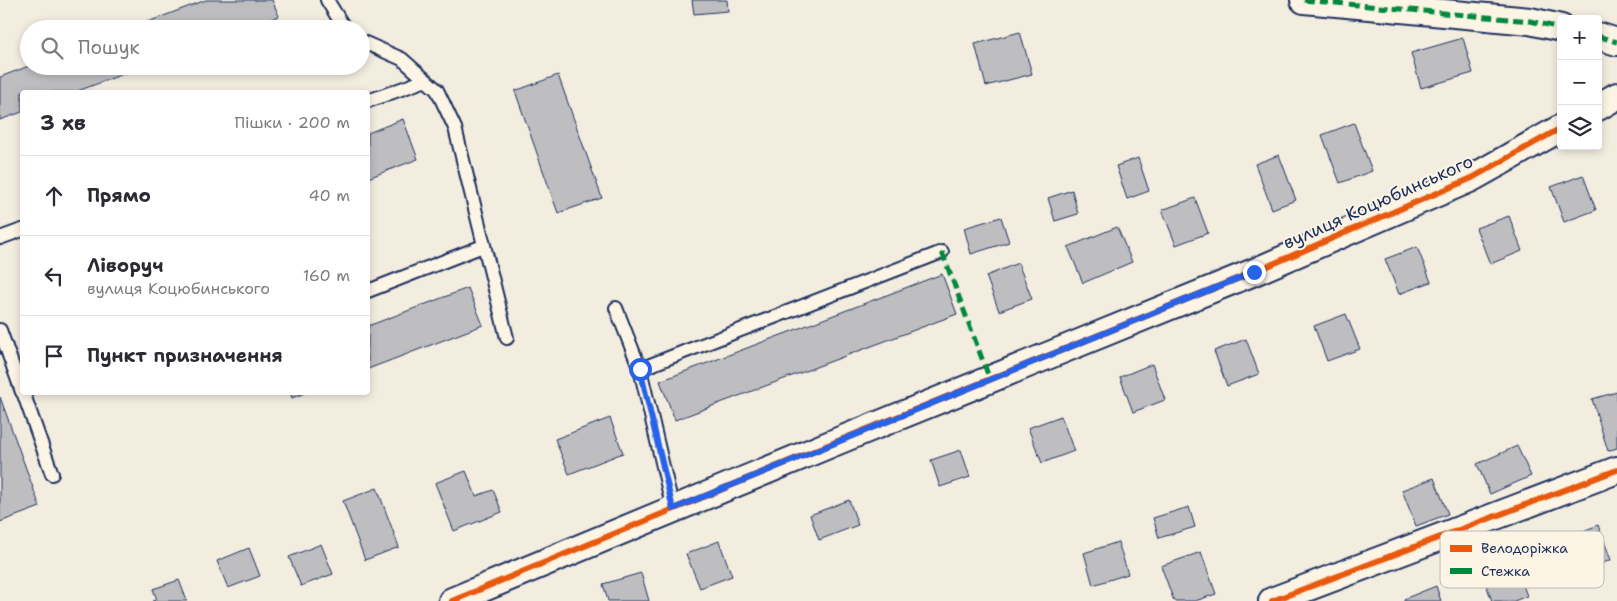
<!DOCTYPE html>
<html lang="uk">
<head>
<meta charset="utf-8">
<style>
  :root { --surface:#fff; --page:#f7f7f7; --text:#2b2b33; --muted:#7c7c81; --line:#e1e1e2 }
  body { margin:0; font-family:"Shantell Sans",sans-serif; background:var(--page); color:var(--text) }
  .controls { position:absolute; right:15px; top:15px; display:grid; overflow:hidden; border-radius:5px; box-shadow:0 2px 8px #0003 }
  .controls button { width:45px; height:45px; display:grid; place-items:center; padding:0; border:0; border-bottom:1px solid var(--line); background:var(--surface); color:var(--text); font:25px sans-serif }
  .stop { position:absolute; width:15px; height:15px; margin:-11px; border:4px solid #2563eb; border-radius:50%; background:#fff }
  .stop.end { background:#2563eb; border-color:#fff; box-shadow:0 1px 5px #0008 }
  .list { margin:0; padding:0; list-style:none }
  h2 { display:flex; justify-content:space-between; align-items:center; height:65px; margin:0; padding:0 20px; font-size:21px }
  h2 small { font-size:16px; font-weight:400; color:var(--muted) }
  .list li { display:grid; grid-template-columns:32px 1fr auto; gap:15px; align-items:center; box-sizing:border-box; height:80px; padding:0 20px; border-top:1px solid var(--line) }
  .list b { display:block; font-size:19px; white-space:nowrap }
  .list p { margin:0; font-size:16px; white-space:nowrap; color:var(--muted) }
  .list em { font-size:16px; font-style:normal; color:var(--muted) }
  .icon { flex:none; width:28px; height:28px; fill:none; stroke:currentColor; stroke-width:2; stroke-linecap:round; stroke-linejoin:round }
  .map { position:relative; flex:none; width:1617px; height:601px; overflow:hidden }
  .search { position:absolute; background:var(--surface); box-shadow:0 2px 8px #0003; left:20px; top:20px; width:350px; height:55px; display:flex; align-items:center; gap:12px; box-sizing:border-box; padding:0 18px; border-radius:28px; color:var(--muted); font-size:19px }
  .panel { position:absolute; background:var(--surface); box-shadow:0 2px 8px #0003; left:20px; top:90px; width:350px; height:305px; border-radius:5px }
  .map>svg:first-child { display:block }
  .building { fill:#bebec0; stroke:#1b2f5e }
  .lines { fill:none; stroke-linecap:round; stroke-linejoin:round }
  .lane-casing { stroke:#1b2f5e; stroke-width:16 }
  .street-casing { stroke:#1b2f5e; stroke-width:30 }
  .lane { stroke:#fcf5e5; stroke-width:12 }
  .street { stroke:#fcf5e5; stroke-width:26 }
  .quiet { stroke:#00873e; stroke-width:5; stroke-dasharray:10 5; stroke-linecap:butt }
  .cycleway-casing { stroke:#fcf5e5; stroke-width:9 }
  .cycleway { stroke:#e8590c; stroke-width:6 }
  .route { stroke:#2563eb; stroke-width:6 }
  .labels { text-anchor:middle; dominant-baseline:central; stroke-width:4; stroke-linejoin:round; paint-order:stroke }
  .street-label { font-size:18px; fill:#1b2f5e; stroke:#fcf5e5 }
  .key { fill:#fcf5e5; stroke:#b8babc; stroke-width:1 }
  .key-label { font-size:14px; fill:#1b2f5e }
</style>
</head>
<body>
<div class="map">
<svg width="1617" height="601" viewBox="0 0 1617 601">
  <rect width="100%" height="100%" fill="#f3ede0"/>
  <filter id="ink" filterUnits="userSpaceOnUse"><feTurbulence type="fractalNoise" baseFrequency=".02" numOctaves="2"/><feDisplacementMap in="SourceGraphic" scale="10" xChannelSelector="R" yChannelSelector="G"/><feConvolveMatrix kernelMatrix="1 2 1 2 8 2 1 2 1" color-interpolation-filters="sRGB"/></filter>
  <g filter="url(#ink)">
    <!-- building -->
    <path class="building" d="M206,0H272L279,16L246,29H129Z
      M692,0H727L728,11L694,14Z
      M1020,32L1032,74L986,86L975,44Z
      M1463,38L1473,73L1421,88L1411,53Z
      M29,66H145L75,92H22V112L0,120V77Z
      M558,75L602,198L558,213L515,91Z
      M403,119L418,159L368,178V133Z
      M1354,123L1372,171L1340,183L1322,135Z
      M1279,155L1296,200L1272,209L1255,164Z
      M1138,158L1149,191L1127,199L1116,166Z
      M1583,175L1596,210L1564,222L1551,187Z
      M1072,190L1078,214L1055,221L1048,198Z
      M1195,198L1208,233L1176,245L1162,210Z
      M1509,216L1522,251L1490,264L1476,228Z
      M1001,217L1009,242L971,254L964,228Z
      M1117,227L1132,262L1083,283L1068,247Z
      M1417,247L1431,282L1399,294L1385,259Z
      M1018,263L1032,299L999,311L986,276Z
      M942,274L957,314L675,420L660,381Z
      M468,288L483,325L368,369V326Z
      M1346,314L1360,349L1327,361L1314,326Z
      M1246,339L1259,374L1227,386L1214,351Z
      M1152,364L1165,400L1133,412L1120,377Z
      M290,392H307L292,398Z
      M1617,392V448L1608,451L1592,399Z
      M0,397L40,507L0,522Z
      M1061,416L1074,451L1042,463L1028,428Z
      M610,418L623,453L569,474L555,439Z
      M1517,446L1531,476L1490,494L1477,464Z
      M961,450L970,477L940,487L931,460Z
      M466,471L476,496L493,490L502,512L454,531L435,483Z
      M1434,478L1448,514L1416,526L1402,490Z
      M377,488L399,547L365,560L343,501Z
      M849,500L858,525L819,540L810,515Z
      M1189,507L1195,527L1159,538L1153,518Z
      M1598,525L1611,560L1579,572L1566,538Z
      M719,541L732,576L700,588L686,554Z
      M1118,542L1128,574L1093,585L1084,553Z
      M321,544L333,574L301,586L289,557Z
      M249,548L260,576L228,588L217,561Z
      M1201,552L1216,594L1195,601H1174L1161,566Z
      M1514,561L1527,596L1514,601H1492L1482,573Z
      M641,573L649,601H608L603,584Z
      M179,580L187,601H153L157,600L153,589Z
      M1436,586L1441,601H1404V599Z"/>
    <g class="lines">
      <defs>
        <path id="lane" d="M327,0L345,29
          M361,41L402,59L437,90L455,128L507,338
          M368,101L426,80
          M0,238L22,230
          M368,291L483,246
          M616,308L640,369L673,509
          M0,330L22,392
          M640,369L942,252
          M23,392L52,474"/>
        <path id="street" d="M1304,0L1530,21L1561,28
          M1598,36L1617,42
          M1598,107L1617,96
          M452,601L838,441L1254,272L1472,178L1561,128
          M1272,601L1617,470"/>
      </defs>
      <!-- lane casing -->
      <use href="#lane" class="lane-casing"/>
      <!-- street casing -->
      <use href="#street" class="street-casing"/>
      <!-- lane -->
      <use href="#lane" class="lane"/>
      <!-- street -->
      <use href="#street" class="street"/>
      <!-- quiet -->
      <path class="quiet" d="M1304,0L1530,21L1561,28
        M1598,36L1617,42
        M942,252L990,380"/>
      <defs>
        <path id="cycleway" d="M452,601L838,441L1254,272L1472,178L1561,128
          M1272,601L1617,470"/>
      </defs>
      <!-- cycleway casing -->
      <use href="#cycleway" class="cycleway-casing"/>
      <!-- cycleway -->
      <use href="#cycleway" class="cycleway"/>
    </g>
  </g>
  <g class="lines" filter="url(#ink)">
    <!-- route -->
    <path class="route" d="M640,369L673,509L1254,272"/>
  </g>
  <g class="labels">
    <!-- street labels -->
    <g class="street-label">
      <text transform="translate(1378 202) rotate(-24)">вулиця Коцюбинського</text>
    </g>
  </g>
  <!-- legend -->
  <rect x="1440" y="531" width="164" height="57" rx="8" class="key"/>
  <rect x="1450" y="545" width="22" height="7" fill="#e8590c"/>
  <rect x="1450" y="568" width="22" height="6" fill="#00873e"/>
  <g class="key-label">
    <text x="1481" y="553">Велодоріжка</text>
    <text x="1481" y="576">Стежка</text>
  </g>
</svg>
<div class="controls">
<button>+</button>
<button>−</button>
<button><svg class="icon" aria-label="layers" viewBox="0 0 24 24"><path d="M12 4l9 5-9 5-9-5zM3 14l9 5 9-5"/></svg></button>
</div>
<div class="stop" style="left:640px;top:369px"></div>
<div class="stop end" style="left:1254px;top:272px"></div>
<div class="search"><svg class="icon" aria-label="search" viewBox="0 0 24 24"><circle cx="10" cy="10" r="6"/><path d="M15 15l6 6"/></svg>Пошук</div>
<section class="panel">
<h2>3 хв<small>Пішки · 200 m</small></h2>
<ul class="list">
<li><svg class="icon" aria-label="ahead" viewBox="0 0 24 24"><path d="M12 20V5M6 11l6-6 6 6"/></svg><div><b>Прямо</b></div><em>40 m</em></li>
<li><svg class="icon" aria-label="left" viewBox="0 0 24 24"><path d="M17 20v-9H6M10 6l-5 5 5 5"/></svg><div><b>Ліворуч</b><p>вулиця Коцюбинського</p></div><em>160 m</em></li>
<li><svg class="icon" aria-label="arrive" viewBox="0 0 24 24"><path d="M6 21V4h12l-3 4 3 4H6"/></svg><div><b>Пункт призначення</b></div></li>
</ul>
</section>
</div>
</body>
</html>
